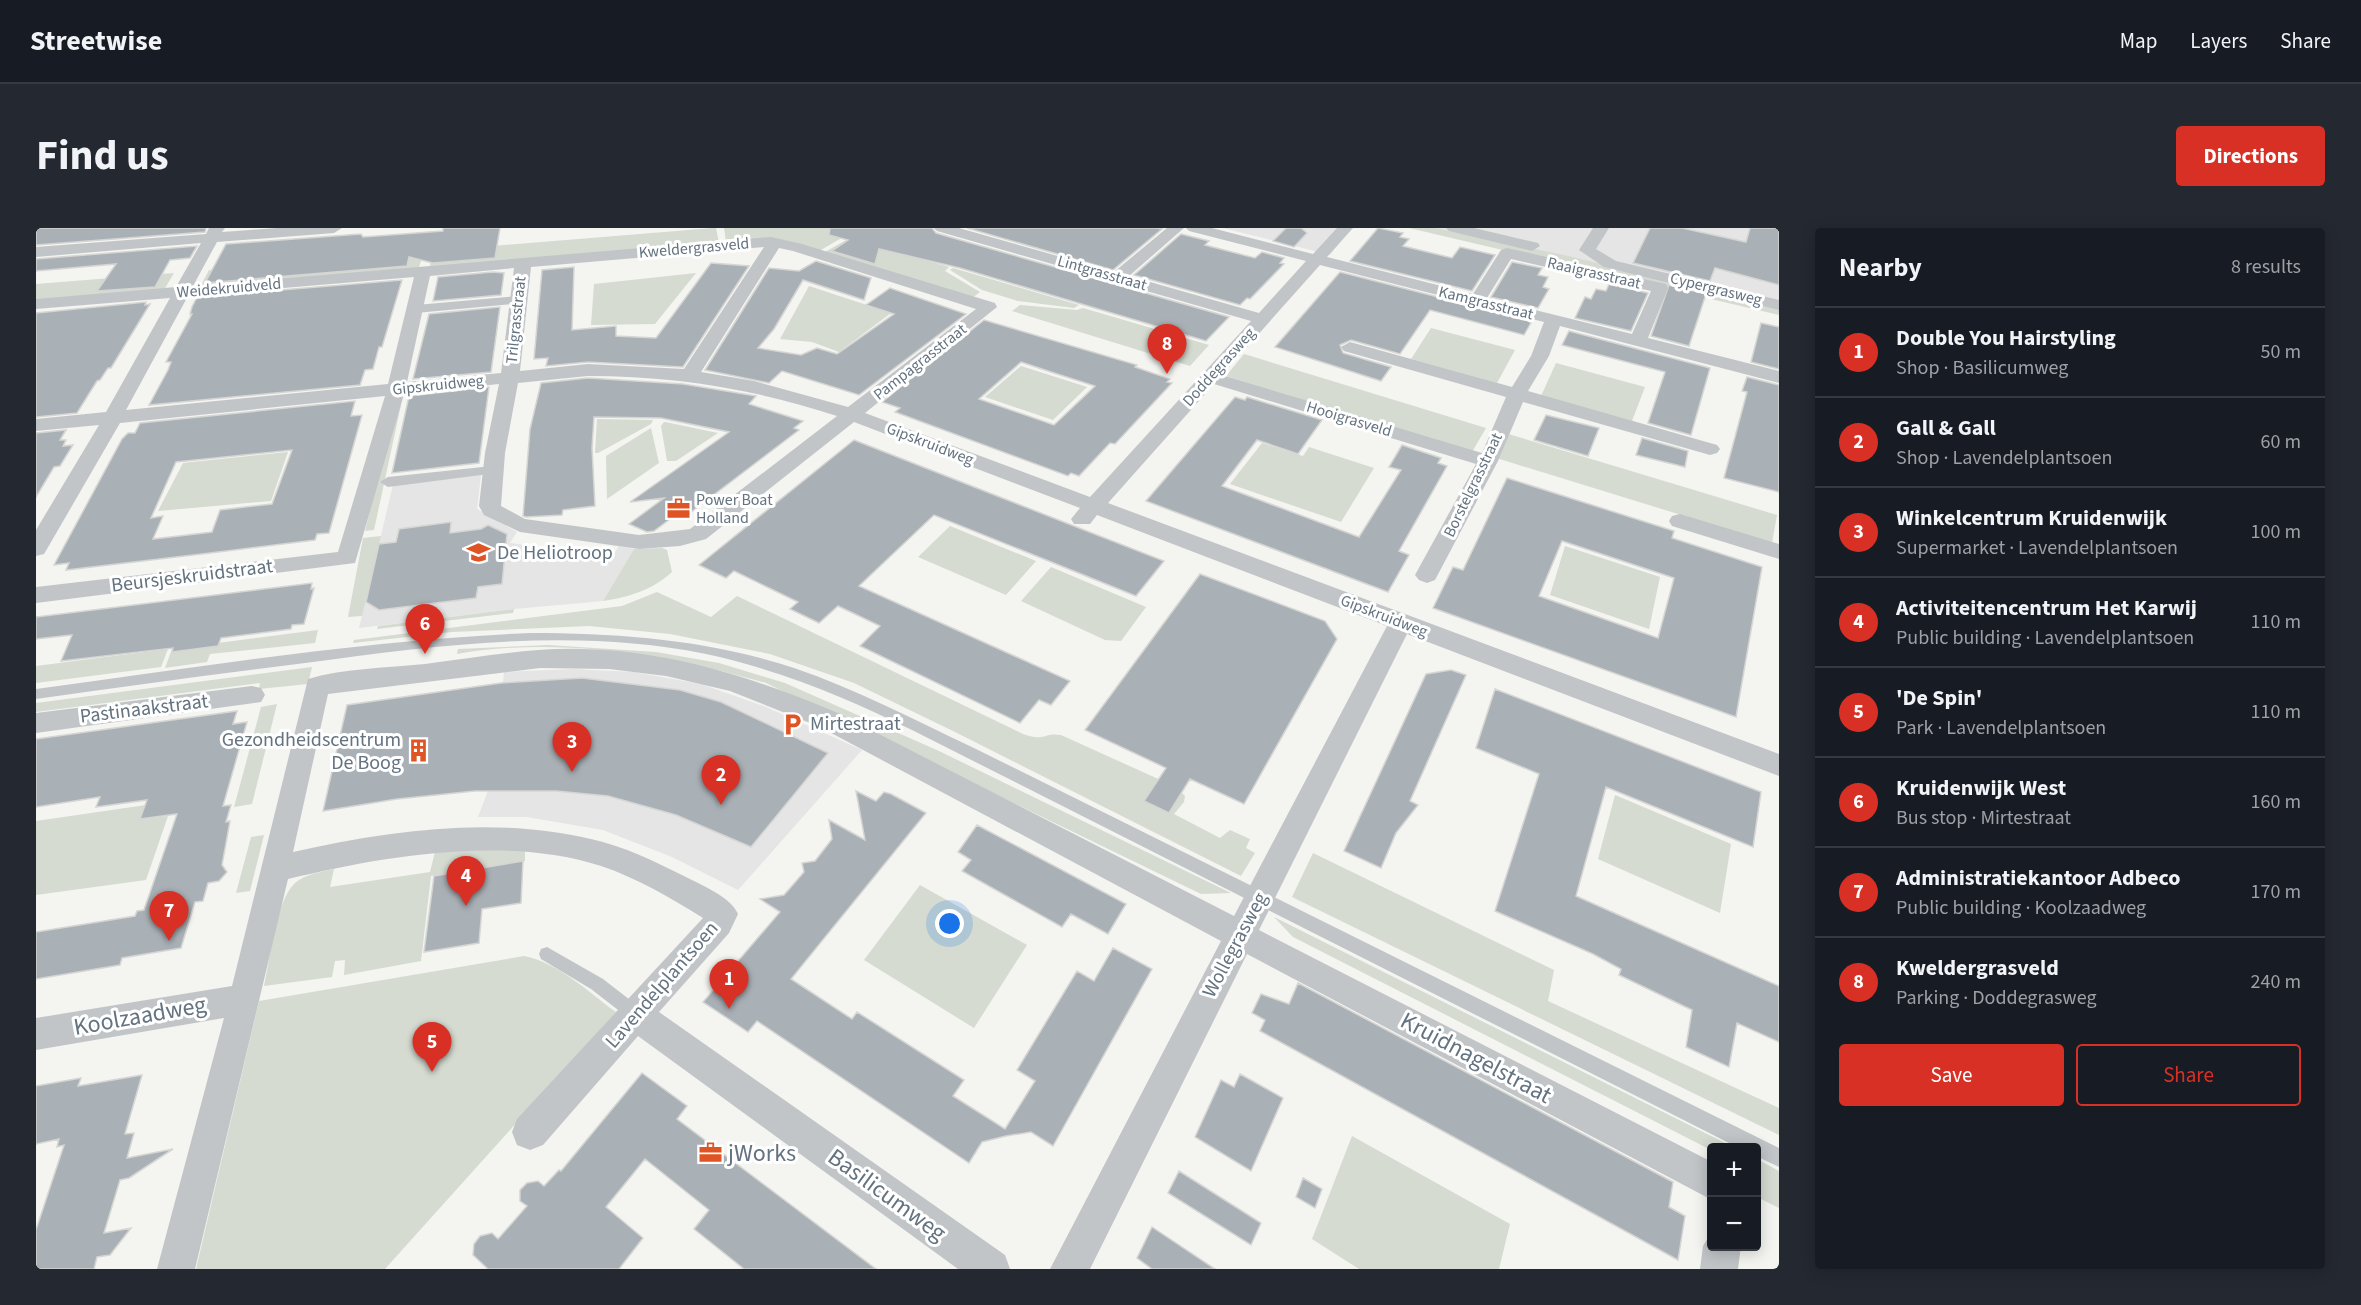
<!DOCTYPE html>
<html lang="en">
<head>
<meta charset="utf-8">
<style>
  :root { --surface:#171b24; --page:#242831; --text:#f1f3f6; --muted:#9ea1a6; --line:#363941; --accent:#d93025 }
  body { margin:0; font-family:"Source Sans 3",sans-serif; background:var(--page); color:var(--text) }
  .controls { position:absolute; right:18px; bottom:18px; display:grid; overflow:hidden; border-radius:6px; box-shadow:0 3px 15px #0003 }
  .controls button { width:54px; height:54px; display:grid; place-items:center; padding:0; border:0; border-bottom:2px solid var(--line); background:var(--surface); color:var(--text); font:30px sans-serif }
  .you { position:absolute; left:914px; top:696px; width:21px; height:21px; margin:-15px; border:4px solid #fff; border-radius:50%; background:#1a73e8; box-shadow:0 0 0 9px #1a73e833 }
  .badge { display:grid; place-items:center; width:39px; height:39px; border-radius:50%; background:var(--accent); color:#fff; font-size:20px; font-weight:700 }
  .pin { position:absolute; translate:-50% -50px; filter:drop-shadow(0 2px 3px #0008) }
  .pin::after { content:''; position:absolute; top:32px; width:21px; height:18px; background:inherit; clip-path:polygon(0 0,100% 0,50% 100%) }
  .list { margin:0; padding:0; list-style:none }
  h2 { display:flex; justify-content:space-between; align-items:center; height:78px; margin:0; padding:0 24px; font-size:26px }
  h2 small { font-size:20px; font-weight:400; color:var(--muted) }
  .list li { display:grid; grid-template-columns:39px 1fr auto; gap:18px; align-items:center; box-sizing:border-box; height:90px; padding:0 24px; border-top:2px solid var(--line) }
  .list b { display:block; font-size:22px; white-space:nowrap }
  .list p { margin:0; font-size:20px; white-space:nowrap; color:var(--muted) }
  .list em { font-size:20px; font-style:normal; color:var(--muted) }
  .actions { display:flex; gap:12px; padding:18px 24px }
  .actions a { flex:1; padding:14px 0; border:2px solid var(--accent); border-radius:6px; text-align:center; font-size:21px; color:var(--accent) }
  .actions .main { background:var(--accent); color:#fff }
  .map { position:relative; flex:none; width:1743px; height:1041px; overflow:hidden; border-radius:6px }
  header { display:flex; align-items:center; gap:36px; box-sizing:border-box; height:84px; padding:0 30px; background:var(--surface); border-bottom:2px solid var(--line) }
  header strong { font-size:28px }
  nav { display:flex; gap:33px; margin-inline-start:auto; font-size:21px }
  .intro { display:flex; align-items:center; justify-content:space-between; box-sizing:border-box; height:144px; padding:0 36px }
  h1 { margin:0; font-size:42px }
  .button { padding:15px 27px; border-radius:6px; background:var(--accent); color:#fff; font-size:21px; font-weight:700 }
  main { display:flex; gap:36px; padding:0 36px }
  aside { flex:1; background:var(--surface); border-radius:6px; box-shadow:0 3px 15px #0003 }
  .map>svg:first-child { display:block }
  .built { fill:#e4e5e4 }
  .green { fill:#d5dbd1 }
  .building { fill:#aab1b6; stroke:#d5d5d3; stroke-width:1.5; fill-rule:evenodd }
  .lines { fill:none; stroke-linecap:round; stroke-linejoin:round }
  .service { fill:#c2c5c8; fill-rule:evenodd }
  .pedestrian { fill:#c2c5c8; fill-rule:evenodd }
  .minor { fill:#c2c5c8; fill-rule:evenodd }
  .labels { text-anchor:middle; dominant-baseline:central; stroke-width:6; stroke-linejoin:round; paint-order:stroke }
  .far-street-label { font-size:16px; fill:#647380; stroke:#fff }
  .far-poi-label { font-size:16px; fill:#647380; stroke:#fff; text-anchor:start }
  .poi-label { font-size:20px; fill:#647380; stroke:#fff; text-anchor:start }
  .street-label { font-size:20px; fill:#647380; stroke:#fff }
  .near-street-label { font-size:24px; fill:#647380; stroke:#fff }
  .near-poi-label { font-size:24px; fill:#647380; stroke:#fff; text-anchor:start }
</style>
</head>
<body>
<header>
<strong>Streetwise</strong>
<nav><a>Map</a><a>Layers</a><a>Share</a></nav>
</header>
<div class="intro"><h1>Find us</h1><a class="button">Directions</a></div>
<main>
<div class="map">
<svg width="1743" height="1041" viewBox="0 0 1743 1041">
  <rect width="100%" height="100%" fill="#f4f4f0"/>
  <!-- built -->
  <path class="built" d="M1187,0H1315L1294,27Z
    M1395,0H1743V83Z
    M445,247L441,281L481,304L474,315L576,329L583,318L598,321L567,373L478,381L323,400L357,257Z
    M538,441L598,444L665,456L730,479L826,522L702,662L636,629L567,602L491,589H442L458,547L468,444Z"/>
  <!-- green -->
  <path class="green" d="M677,0H680L683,15L396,40L394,37L396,23Z
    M688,0H823L783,23L690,14Z
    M1373,0H1399L1528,27L1743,79V87Z
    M814,10L913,39L909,43L944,64L936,70L787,25Z
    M388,24L383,39L376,41L164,59L173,42Z
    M917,40L1043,77L1038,80L982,73L946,62L914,42Z
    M138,45L128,62L0,73V56Z
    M660,45L619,96L555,97L558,56Z
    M773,58L855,85L803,124L776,114L744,111Z
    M984,77L1041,82L1047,80L1173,117L1154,138L976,83Z
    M1395,100L1479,122L1461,155L1375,131Z
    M1208,126L1450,200L1436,224L1190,148Z
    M1520,135L1609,159L1596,193L1505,168Z
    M985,138L1051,159L1017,192L949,169Z
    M359,177H365L338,302L329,303Z
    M561,191L617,192L615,196L562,225H559Z
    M628,194H629L682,205L640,233H631L625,198Z
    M615,200L623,235L571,271L570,228Z
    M1469,205L1741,287L1736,315L1457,229Z
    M1226,215L1267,228L1273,219L1338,240L1305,294L1194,256Z
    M252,224L235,273L122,283L147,235Z
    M914,298L1000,333L970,367L882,329Z
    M345,308L326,388L312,389L327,310Z
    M1529,318L1624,349L1613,401L1514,367Z
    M626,320L631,322L636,344C616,362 594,369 567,373L598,321Z
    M1015,339L1110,379L1085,413L1069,412L985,373Z
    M621,364L675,389L701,368L987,506C1009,514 1008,504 1025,507L1140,559L1149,568L1148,574L1138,586L1184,610L1194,602L1214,611L1210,620L1219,625L1205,648L919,504L818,455L734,426L634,406L553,398L416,404L317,415L318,412L586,378Z
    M478,381L477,385L341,401L342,398Z
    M282,402L279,415L174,426L171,434L129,440L136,421Z
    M512,417L620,424L683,435L749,455L903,523L1195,665L1165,666L730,455C633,427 523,408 421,426L422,421Z
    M132,421L125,439L0,455V438Z
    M276,439L272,456L223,461L224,455L0,484V475Z
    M241,476L216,576L198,579L225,479Z
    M1579,567L1695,616L1684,685L1562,631Z
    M110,577L105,591L132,588L110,652L0,667V593Z
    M228,607L214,663L200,665L215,609Z
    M489,620V633L395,648L385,733L308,747L309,732L299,733L296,749L228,758C234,733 240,672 259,655C269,646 285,644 298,641L294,659L394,644L399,624Z
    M1277,625L1518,742L1512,773L1743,880V907L1256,669Z
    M884,657L991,717L938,800L828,732Z
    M1238,689L1697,919L1676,920L1675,922L1257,709Z
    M488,728C523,735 552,764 580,784L349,1041H160L223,773Z
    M1316,908L1474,996L1463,1041H1323L1276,1011Z
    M1721,931L1743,943V980L1721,969Z"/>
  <!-- building -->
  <path class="building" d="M0,0H170L169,4L0,17Z
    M407,0H464L459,30L397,35L373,29L371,38L169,55L190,16L325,6L327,9L407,3Z
    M794,0H896L900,5L1193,89L1170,113L924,40L843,21L839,36L796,23L812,12L793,7Z
    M931,0H1121L1126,1L1077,42Z
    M1250,0H1265L1271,5L1258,19L1237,13Z
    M1342,0L1367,5L1364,9L1373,11L1367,18L1416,30L1424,19L1459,27L1436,63L1314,33Z
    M1614,0H1646L1710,14L1714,0H1743V57L1679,40L1674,53L1597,35Z
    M1145,6L1173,13L1169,17L1219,30L1226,24L1248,30L1244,35L1248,36L1214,71L1211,70L1204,77L1098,47Z
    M161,18L154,30L134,32L119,59L61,63L80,36L0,43V31Z
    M780,33L835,50L828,72L767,52L738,101L722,120L765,127L781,120L801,126L858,86L830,77L854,60L930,86L823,167L746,143L733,155L669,142L733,40L763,43Z
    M1476,34L1506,40L1502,47L1512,49L1507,59L1513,61L1502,80L1455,69Z
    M675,35L713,38L647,139L552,134L510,138L512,130L498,131L506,42L538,39L536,102L580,98V108L620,110Z
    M457,44L468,45L465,67L397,73L402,49Z
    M1304,44L1496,93L1488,107L1394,82L1364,126L1315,112L1304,117L1307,125L1355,139L1345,153L1239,119Z
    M366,52L346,119H343L337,141L329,142L324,157L113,177L132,142L135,134H130L156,86H154L156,79L161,69Z
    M1573,56L1612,65L1595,103L1539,90L1549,69L1555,71L1560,61L1570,63Z
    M1633,57L1670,66L1653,118L1615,108Z
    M110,74L109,77L114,76L75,140H72L64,152L61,153L41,185L0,189V85Z
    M464,79L455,144L377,151L393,86Z
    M948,92L1101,137L1099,139L1134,151L1131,154L1136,155L1079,216L1074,215L1043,248L1035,245L1032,248L859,184L864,180L846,174ZM985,134L1015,144L1059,158L1018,197L943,171Z
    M1725,95L1743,99V141L1715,134Z
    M1533,103L1674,140L1655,207L1612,195L1629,144L1526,117Z
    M1711,149L1743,157V264L1688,250L1711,164L1706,163Z
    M552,150L647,156L708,166L720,168L713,176L767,193L758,200L763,202L646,291L638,288L618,303L611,304L593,296L628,270L594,274L693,204L625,190L558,189L556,220L559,278L527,282L526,287L490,289L487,288L494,201L505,155Z
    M453,159L443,235L356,245L373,168Z
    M1199,169L1209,172L1211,169L1286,192L1262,226L1221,212L1186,258L1323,309L1365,242L1353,239L1366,217L1405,230L1402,235L1411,238L1363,323L1373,327L1352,364L1110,273Z
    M319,173L315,188L326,187L293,305L281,306L279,312L174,325L30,342L33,335L18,337L86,211L92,205H99L104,195ZM256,222L236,276L184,282L176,304L117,311L127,288L115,290L140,234Z
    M1510,187L1563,200L1552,228L1498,212Z
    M30,202L24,212H30L27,218L37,217L24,238L18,239L0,269V205Z
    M1606,210L1652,223L1649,239L1600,227Z
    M818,212L1038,298L1128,333L1100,368L898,287L823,358L1034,453L1015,477L1003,472L984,495L824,418L844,398L802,378L783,395L754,381L762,374L698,343L690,350L663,337Z
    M1471,250L1638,303L1636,310L1726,339L1700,489L1397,380L1417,339L1427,342ZM1526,313L1638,350L1622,410L1503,368Z
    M415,294L414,305L445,301L452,297L471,306L466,356L442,359L440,370L343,382L330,374L343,316L360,314L363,301Z
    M1164,346L1289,393L1301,411L1208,576L1154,551L1133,585L1108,573L1130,540L1049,502Z
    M276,355L275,361L278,360L268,396L256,397L255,401L185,410L182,418L136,424L137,420L25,433L36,407L0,411V389Z
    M1415,442L1430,447L1374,573L1382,577L1360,605L1345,640L1308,623L1390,446Z
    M546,450L644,462L685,474L792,525L715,619L640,587L572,568L520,563H439L361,571L287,583L311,477L465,455Z
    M1459,461L1725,564L1717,619L1570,559L1540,668L1743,758V814L1701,795L1693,839L1650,819L1656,782L1583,747L1585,741L1557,726L1459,683L1503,546L1440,520Z
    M201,483L197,496L211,494L187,578L195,577L190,594L194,593L186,637L191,644L183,653L172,655L167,673L159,674L145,720L86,730L84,737L0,751V704L99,688L101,683L108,682L141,586L104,591L111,572L60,579L64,569L0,579V511Z
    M820,563L840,573L848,564L855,566L890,585L755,751L816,791L821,784L928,852L917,868L969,901L999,853L981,842L1041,743L1058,753L1077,720L1116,741L1017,918L995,904L970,908L946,914L933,935L721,793L712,804L667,774L744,684L724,671L748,667L768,644L766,635L779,633L796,611L793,592L829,612Z
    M941,597L1090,676L1072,706L1035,686L1026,699L926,643L935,632L922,624Z
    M487,633L485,675L446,681L443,715L388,724L398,648Z
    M1262,755L1637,954L1633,979L1649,988L1642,1032L1224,803L1229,792L1216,785L1225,766L1253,776Z
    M606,845L651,878L641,891L840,1041H708L658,1001L673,982L609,931L570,979L607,1010L583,1041H452L437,1027L438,1016L444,1008L456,1005L462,1011L491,978L484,973V962L491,955L502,953L508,958L523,942L525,943Z
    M1204,846L1247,870L1215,943L1159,909L1185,852L1198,859Z
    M106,847L89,906L98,905L91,930L137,921L93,950L84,952L68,1005L95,1000L74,1027L61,1029L58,1041H0V1002L28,917L21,919L23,911L0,916V858L45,850L42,858Z
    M1143,943L1225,995L1215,1017L1132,965Z
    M1267,950L1286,961L1279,980L1260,969Z
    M1116,999L1179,1041H1116L1101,1030Z"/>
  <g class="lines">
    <!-- service -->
    <path class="service" d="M495,405C584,405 673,412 758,440C820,461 879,492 938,520L1743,920V939L1720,928V920H1703L878,503C811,470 744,442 670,426C539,399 401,417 269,435C180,446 90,458 0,471V461C164,439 329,412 495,405Z
      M511,719L567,751L607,782L609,787L607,792L601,795L595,792L555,761L505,731L503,726L505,721Z"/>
    <!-- pedestrian -->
    <path class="pedestrian" d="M483,68L489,72L487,75L380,85L374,81L380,77Z
      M456,238L461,239L463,242L461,245L352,259L344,254L352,249Z"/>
    <!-- minor -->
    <path class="minor" d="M173,0H189L186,4L241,0H306L298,5L181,14L157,58L735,9L766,16L959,75L961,79L829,185L1054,269L1215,93L901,3L898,0H923L1078,44L1131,0H1148L1093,48L1223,85L1270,33L1153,3L1150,0H1176L1277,26L1301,0H1317L1291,29L1437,66L1465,22L1471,20L1630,56L1632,60L1612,110L1743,143V155L1524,98L1513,128L1492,163L1681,217L1684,221L1681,225L1674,227L1487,174L1462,233L1399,352L1391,355L1383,352L1379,347L1440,236L1178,156L1072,275L1743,526V548L1371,406L1223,702L1676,934V972L1211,726L1054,1041H1014L1185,713L784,499L694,463L630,448L573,441L504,440L292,466L257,624C354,602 457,588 555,611C587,618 618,633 648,648C665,657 694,668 702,686L693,705L623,784L969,1027L974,1041H922L602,808L507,917L494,922L481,917L476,904L481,891L667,690C635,670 601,650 565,638C469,607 347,628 252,651L159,1041H121L188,790L0,822V790L196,758L272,451C309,440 351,440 389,436C427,431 465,425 502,422C607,414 708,445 802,485L1198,688L1351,398L1061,287L1054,296H1038L1035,291L1044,280L818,194L670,311L644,318L603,321L484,304L448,287L443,278L449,225L463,156L368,166L319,335L0,375V359L302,324L349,168L84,195L11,321L8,326L0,328V302L63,197L0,203V191L70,184L134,70L0,81V71L140,59L165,15L0,29V19L170,6ZM728,19L648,141L552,136L484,143L495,39ZM743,20L757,23L940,81L812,179L718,153L665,144ZM1475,31L1615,63L1596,106L1451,70ZM1284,37L1508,94L1495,128L1476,159L1314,114L1305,119L1308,123L1470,169L1446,225L1186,147ZM478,40L465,145L371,154L394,48ZM378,49L352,156L90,182L152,68ZM552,148C638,148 719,161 801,188L654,301L603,307L489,291L465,278L469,225L482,155Z
      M1410,0H1438L1502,15L1504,18L1496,23L1413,3Z
      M1557,0H1573L1560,21L1580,33L1743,72V82L1568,39L1543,22Z
      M1644,286L1743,316V331L1636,298L1633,293L1636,288Z
      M216,458L225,460L229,467L225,474L0,505V485Z
      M1676,1003V1018H1705L1702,1041H1664L1667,1018Z"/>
  </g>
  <!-- icons -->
  <defs>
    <symbol id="office-bare" viewBox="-9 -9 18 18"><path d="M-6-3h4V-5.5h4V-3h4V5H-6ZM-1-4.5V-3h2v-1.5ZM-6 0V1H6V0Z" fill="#df5425" stroke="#fff" stroke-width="2.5" paint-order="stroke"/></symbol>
    <symbol id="school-bare" viewBox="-9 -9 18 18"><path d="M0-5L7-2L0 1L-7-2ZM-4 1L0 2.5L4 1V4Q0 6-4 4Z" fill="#df5425" stroke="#fff" stroke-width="2.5" paint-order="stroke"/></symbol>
    <symbol id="parking-bare" viewBox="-9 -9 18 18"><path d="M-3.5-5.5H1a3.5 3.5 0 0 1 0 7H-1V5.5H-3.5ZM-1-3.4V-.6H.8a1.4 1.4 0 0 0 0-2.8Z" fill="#df5425" stroke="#fff" stroke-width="2.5" paint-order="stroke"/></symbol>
    <symbol id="building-bare" viewBox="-9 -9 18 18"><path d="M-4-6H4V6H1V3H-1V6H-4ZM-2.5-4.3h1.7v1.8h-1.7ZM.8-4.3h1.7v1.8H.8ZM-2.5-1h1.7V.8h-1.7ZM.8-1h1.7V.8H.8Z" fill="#df5425" stroke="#fff" stroke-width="2.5" paint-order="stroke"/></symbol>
  </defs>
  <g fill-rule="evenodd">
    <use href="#office-bare" x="626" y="264" width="33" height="33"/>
    <use href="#school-bare" x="426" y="308" width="33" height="33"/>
    <use href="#parking-bare" x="740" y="480" width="33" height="33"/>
    <use href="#building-bare" x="366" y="506" width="33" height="33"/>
    <use href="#office-bare" x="658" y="908" width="33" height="33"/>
  </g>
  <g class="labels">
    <!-- far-street labels -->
    <g class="far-street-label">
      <text transform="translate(658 20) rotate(-5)">Kweldergrasveld</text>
      <text transform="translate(1066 45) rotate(16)">Lintgrasstraat</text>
      <text transform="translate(1558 45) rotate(13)">Raaigrasstraat</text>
      <text transform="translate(193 60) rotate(-5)">Weidekruidveld</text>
      <text transform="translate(1680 61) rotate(14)">Cypergrasweg</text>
      <text transform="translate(1450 75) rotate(14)">Kamgrasstraat</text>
      <text transform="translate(480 92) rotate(-84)">Trilgrasstraat</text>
      <text transform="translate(884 134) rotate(-38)">Pampagrasstraat</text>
      <text transform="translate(1183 139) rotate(-48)">Doddegrasweg</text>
      <text transform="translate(402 157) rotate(-6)">Gipskruidweg</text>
      <text transform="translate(1313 191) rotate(17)">Hooigrasveld</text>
      <text transform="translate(894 216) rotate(21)">Gipskruidweg</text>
      <text transform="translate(1437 257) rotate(-64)">Borstelgrasstraat</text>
      <text transform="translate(1348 388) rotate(21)">Gipskruidweg</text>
    </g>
    <!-- far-poi labels -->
    <g class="far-poi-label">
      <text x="660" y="272">Power Boat<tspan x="660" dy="18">Holland</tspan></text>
    </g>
    <!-- poi labels -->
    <g class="poi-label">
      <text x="461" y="325">De Heliotroop</text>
      <text x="774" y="496">Mirtestraat</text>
      <text x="365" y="512" text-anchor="end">Gezondheidscentrum<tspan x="365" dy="23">De Boog</tspan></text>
    </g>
    <!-- street labels -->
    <g class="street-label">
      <text transform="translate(156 348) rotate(-7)">Beursjeskruidstraat</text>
      <text transform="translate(108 481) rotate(-7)">Pastinaakstraat</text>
      <text transform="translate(1199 717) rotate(-62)">Wollegrasweg</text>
      <text transform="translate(626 757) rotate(-49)">Lavendelplantsoen</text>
    </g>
    <!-- near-street labels -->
    <g class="near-street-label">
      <text transform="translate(104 788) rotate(-10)">Koolzaadweg</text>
      <text transform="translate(1440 830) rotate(28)">Kruidnagelstraat</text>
      <text transform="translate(851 967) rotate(36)">Basilicumweg</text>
    </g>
    <!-- near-poi labels -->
    <g class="near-poi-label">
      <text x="692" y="925">jWorks</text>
    </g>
  </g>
</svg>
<div class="controls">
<button>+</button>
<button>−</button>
</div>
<div class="you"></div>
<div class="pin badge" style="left:693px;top:781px">1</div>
<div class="pin badge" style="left:685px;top:577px">2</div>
<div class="pin badge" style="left:536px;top:544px">3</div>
<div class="pin badge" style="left:430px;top:678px">4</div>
<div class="pin badge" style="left:396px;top:844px">5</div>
<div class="pin badge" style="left:389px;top:426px">6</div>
<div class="pin badge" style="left:133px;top:713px">7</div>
<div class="pin badge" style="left:1131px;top:146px">8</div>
</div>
<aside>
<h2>Nearby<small>8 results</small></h2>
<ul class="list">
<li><span class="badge">1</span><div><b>Double You Hairstyling</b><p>Shop · Basilicumweg</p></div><em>50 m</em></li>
<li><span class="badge">2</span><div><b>Gall &amp; Gall</b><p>Shop · Lavendelplantsoen</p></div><em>60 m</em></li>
<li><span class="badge">3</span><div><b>Winkelcentrum Kruidenwijk</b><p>Supermarket · Lavendelplantsoen</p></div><em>100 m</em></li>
<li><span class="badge">4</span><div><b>Activiteitencentrum Het Karwij</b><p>Public building · Lavendelplantsoen</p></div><em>110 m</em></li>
<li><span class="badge">5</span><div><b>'De Spin'</b><p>Park · Lavendelplantsoen</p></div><em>110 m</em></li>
<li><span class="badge">6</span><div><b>Kruidenwijk West</b><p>Bus stop · Mirtestraat</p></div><em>160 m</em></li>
<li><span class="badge">7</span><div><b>Administratiekantoor Adbeco</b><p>Public building · Koolzaadweg</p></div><em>170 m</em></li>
<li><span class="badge">8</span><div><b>Kweldergrasveld</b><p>Parking · Doddegrasweg</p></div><em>240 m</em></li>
</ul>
<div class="actions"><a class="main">Save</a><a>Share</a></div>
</aside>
</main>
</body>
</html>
